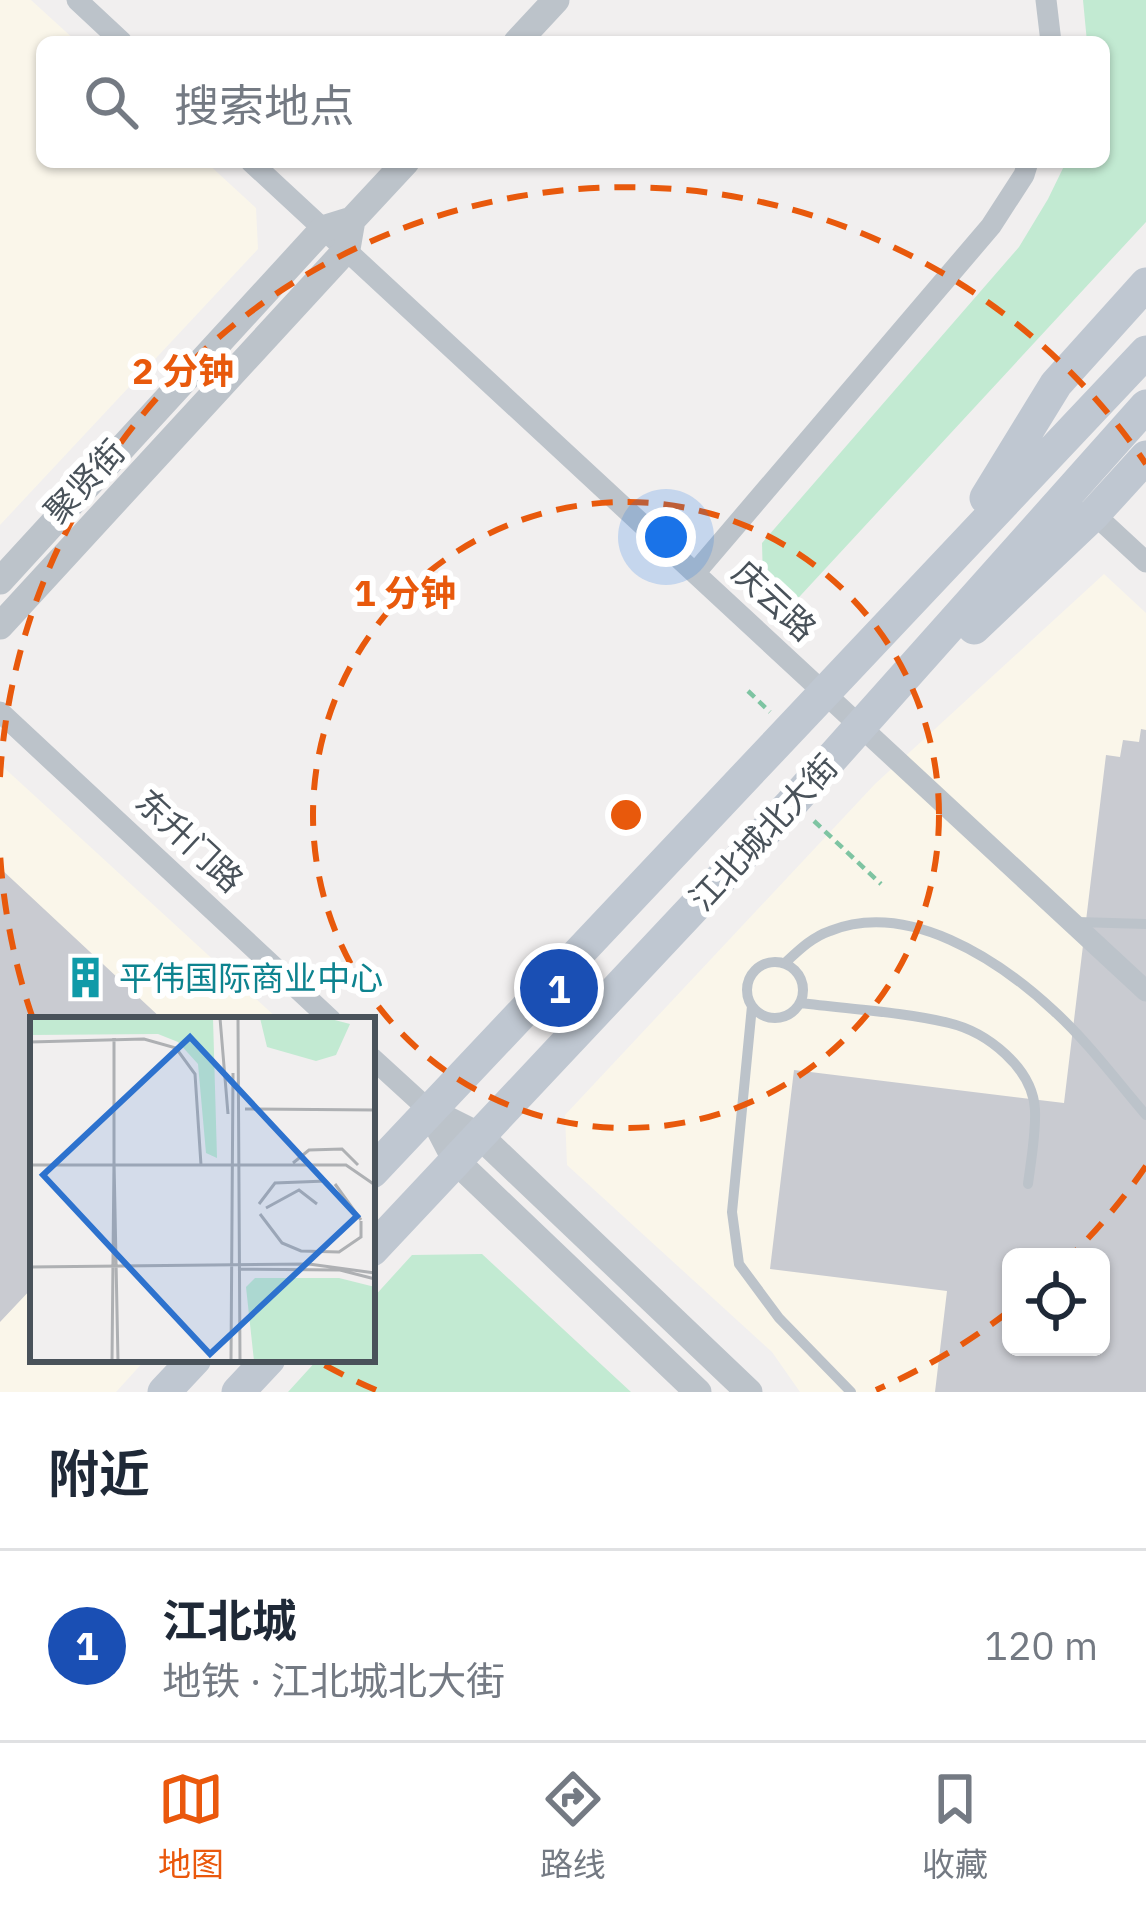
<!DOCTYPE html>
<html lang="zh">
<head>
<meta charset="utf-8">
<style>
  :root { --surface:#fff; --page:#f2f2f3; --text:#1f2937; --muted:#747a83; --line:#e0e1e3; --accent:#ea580c }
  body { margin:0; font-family:"IBM Plex Sans","Noto Sans SC",sans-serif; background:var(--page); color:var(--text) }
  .controls { position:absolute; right:36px; bottom:36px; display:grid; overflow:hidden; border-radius:18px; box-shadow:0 3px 9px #0004 }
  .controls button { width:108px; height:108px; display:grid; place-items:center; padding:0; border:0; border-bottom:3px solid var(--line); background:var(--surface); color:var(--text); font:60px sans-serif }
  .you { position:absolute; left:666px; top:537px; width:42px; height:42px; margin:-30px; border:9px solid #fff; border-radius:50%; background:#1a73e8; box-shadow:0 0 0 18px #1a73e833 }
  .badge { display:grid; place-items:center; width:78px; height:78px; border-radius:50%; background:var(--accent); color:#fff; font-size:39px; font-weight:700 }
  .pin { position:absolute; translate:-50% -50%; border:6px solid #fff; box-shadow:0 3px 12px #0006 }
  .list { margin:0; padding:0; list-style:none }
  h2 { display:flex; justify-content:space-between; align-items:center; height:156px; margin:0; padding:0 48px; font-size:51px }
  h2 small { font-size:39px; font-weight:400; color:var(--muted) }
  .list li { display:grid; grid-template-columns:78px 1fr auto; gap:36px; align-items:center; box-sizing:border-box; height:192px; padding:0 48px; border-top:3px solid var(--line) }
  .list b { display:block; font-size:45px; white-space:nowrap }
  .list p { margin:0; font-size:39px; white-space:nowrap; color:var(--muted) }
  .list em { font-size:39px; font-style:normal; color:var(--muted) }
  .icon { flex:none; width:66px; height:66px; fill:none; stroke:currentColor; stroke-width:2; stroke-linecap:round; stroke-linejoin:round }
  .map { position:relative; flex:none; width:1146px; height:1392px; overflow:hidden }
  .search { position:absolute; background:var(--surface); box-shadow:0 3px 9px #0004; left:36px; right:36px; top:36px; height:132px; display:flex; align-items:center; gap:30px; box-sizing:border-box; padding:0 42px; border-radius:18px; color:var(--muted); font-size:45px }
  .sheet { height:348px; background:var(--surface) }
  nav { display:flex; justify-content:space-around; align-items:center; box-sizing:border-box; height:168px; border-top:3px solid var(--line); background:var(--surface); font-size:33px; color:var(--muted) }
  nav a { display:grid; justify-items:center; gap:6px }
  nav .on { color:var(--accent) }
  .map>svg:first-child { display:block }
  .commercial { fill:#faf6ea; fill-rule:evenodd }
  .green { fill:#c2ead2 }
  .building { fill:#c9cbd1; fill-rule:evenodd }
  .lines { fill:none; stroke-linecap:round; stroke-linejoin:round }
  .path { stroke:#7ec4a2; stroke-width:4.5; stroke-dasharray:9 6; stroke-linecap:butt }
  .service { stroke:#bcc3ca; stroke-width:10 }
  .minor { stroke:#bcc3ca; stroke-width:21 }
  .tertiary { stroke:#bcc3ca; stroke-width:27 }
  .secondary { stroke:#bfc7d1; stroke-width:33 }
  .ring { fill:none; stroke:#e8590c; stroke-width:6; stroke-dasharray:21 15 }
  .labels { text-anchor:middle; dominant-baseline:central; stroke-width:12; stroke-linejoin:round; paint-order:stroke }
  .street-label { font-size:33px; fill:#49525a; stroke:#fff }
  .culture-label { font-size:33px; fill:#0d838f; stroke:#fff; text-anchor:start }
  .inset-road { fill:none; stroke:#aeb0b3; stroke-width:3 }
  .view { fill:#2d72ce; fill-opacity:0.15; stroke:#2d72ce; stroke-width:6 }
  .inset-edge { fill:none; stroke:#49525a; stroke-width:6 }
  .centre { fill:#e8590c; stroke:#fff; stroke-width:6 }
  .ring-label { font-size:36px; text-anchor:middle; font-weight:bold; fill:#e8590c; stroke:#fff; stroke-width:12; stroke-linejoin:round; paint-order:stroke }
</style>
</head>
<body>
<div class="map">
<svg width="1146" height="1392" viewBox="0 0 1146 1392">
  <rect width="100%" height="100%" fill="#f1efef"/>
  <!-- commercial -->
  <path class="commercial" d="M0,0H31L77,42H42V162H206L256,208L258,249L0,525Z
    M1104,574L1146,613V1392H800L772,1352L567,1165L565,1115L875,784ZM1011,1257H1101V1347H1011Z
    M0,764L279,1020H33V1359H146L116,1392H0Z"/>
  <!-- green -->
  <path class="green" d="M1083,0H1146V222L789,608L763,582L762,543L1019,247L1048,199L1066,162H1104V42H1087Z
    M482,1254L631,1392H288L318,1359H372V1299L412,1255Z"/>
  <!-- building -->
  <path class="building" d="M1141,729L1146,730V1392H935L947,1291L770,1269L794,1070L1064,1103L1106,755L1120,757L1123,740L1139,742ZM1011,1257H1101V1347H1011Z
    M0,868L163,1020H33V1287L0,1322Z"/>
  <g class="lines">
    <!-- path -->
    <path class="path" d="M748,691L770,712
      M814,821L881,884"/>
    <!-- service -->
    <path class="service" d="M1077,922L1146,924
      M747 990a28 28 0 1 1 56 0a28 28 0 1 1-56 0Z
      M785,963C798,951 812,937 830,931C908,900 998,959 1054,1011C1088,1042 1116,1080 1146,1115
      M801,1003C847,1009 904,1012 949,1023C987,1032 1033,1068 1035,1110C1036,1134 1031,1160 1028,1184
      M752,1006L732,1212L739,1264L779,1318L851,1392"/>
    <!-- minor -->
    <path class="minor" d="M77,0L122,42
      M1046,0L1051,42
      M251,162L1146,991
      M1094,514L1146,562
      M696,572L991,226L1024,175L1028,162
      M0,712L331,1020
      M372,1058L430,1111"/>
    <!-- tertiary -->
    <path class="tertiary" d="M517,42L556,0
      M352,220L406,162
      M0,581L323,229L352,220L347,249L0,626
      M430,1111L480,1136L749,1392
      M430,1111L456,1161L698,1392"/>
    <!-- secondary -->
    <path class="secondary" d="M986,498L1056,384L1146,284
      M974,628L1094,514L1146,457
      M372,1172L1146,352
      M372,1250L791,804L1146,406
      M164,1392L195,1359
      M238,1392L269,1359"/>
  </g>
  <!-- distance rings -->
  <g class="ring">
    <circle cx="626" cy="815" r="313"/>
    <path d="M1146 1166A627 627 0 0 1 1073 1254M1008 1312A627 627 0 0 1 876 1390M376 1390A627 627 0 0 1 317 1361M33 1019A627 627 0 0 1 0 853M0 777A627 627 0 0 1 1146 464"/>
  </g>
  <!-- icons -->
  <defs>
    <symbol id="building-bare" viewBox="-9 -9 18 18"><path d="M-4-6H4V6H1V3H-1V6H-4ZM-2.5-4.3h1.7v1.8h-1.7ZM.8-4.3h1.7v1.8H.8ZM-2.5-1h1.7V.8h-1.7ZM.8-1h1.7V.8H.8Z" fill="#0f9aa8" stroke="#fff" stroke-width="2.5" paint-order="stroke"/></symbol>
  </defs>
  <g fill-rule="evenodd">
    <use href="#building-bare" x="56" y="948" width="59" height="59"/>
  </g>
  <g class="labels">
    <!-- street labels -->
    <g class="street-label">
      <text transform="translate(84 481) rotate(-47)">聚贤街</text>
      <text transform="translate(775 600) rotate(43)">庆云路</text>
      <text transform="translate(763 832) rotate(-47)">江北城北大街</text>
      <text transform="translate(190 840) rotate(43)">东升门路</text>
    </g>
    <!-- culture labels -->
    <g class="culture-label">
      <text x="119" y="977">平伟国际商业中心</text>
    </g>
  </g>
  <!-- overview -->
  <g transform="translate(30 1017)">
    <rect width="345" height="345" fill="#f1efef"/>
    <path d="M0,1H183L187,141L176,136L168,47L148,25L128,17L0,18ZM230,1H297L320,7L306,38L286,44L237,30ZM225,261H309L345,270V343L224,344L216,270Z" fill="#c2ead2"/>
    <path class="inset-road" d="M190,1L198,97M208,1L210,344M84,21V144M0,25L114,22L146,31L165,57L171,148M215,92L345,93M263,146L279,133L312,132L328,148M0,148H316L345,168M305,167L331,203M229,187L245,166L296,164M236,191L269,173L287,187M230,197L252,226L271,234L309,235L331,220V204M0,250L279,247L345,256M210,252L310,253L345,262M82,344L84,144L88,344M201,344L203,56"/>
    <path class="view" d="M160,20L327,199L180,337L13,158Z"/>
    <rect width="345" height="345" class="inset-edge"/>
  </g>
  <circle cx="626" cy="815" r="18" class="centre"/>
  <g class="ring-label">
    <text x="183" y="384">2 分钟</text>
    <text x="405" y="606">1 分钟</text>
  </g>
</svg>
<div class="controls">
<button><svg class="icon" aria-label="locate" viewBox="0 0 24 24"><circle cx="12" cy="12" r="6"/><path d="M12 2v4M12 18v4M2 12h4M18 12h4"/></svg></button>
</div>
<div class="you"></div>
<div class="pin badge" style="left:559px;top:988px;background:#1a4fb4">1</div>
<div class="search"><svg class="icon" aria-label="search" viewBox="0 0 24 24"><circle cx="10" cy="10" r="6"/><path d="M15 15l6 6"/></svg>搜索地点</div>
</div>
<section class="sheet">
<h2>附近<small></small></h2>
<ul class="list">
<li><span class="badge" style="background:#1a4fb4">1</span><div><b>江北城</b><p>地铁 · 江北城北大街</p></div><em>120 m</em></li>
</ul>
</section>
<nav>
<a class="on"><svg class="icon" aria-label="map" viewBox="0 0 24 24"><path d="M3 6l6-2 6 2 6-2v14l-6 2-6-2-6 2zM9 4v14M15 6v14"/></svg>地图</a>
<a><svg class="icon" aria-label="directions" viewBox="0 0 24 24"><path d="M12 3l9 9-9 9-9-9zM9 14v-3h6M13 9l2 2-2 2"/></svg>路线</a>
<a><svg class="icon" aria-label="saved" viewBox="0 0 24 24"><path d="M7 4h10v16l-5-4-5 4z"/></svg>收藏</a>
</nav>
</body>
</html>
